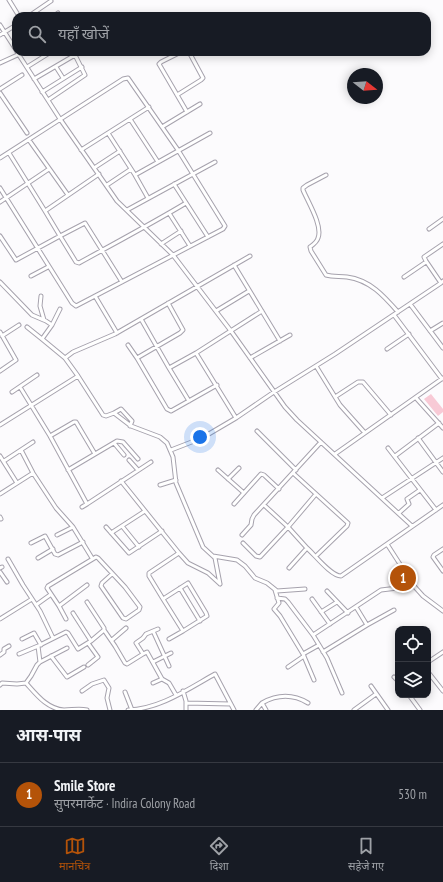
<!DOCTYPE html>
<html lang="hi">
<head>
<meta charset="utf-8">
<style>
  :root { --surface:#171b24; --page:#20242c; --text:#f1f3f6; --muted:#9ea1a6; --line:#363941; --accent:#b45309 }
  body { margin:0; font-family:"PT Sans Narrow","Noto Sans Devanagari",sans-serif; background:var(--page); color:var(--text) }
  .controls { position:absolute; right:12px; bottom:12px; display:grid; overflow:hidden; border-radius:8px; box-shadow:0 2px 10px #0003 }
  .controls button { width:36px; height:36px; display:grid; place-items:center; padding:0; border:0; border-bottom:1px solid var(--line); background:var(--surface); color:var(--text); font:20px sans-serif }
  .compass { position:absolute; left:347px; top:68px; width:36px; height:36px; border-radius:50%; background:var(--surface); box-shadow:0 2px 10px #0003; rotate:107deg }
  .you { position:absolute; left:200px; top:437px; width:14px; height:14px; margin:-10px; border:3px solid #fff; border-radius:50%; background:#1a73e8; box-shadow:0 0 0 6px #1a73e833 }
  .badge { display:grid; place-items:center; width:26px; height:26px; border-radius:50%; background:var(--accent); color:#fff; font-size:13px; font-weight:700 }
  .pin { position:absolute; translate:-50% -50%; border:2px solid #fff; box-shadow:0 1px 4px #0006 }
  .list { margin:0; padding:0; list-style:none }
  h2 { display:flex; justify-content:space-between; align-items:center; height:52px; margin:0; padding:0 16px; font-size:17px }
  h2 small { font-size:13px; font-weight:400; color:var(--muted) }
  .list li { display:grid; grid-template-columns:26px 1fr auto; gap:12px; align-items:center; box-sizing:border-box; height:64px; padding:0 16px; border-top:1px solid var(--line) }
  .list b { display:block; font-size:15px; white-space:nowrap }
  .list p { margin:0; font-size:13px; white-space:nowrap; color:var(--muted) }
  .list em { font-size:13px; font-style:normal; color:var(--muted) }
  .icon { flex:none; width:22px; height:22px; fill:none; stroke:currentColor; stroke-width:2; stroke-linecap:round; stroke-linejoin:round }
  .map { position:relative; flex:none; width:443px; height:710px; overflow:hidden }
  .search { position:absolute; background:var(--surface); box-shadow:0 2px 10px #0003; left:12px; right:12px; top:12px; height:44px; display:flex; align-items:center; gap:10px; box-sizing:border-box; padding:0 14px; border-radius:12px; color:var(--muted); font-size:15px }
  .sheet { height:116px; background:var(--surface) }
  nav { display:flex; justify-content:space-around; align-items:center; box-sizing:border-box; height:56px; border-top:1px solid var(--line); background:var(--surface); font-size:11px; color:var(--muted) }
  nav a { display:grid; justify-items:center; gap:2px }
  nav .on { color:var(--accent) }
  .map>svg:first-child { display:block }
  .green { fill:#f8cad6 }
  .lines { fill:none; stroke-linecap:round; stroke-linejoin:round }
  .street-casing { stroke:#a6a2ad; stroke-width:5 }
  .street { stroke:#fff; stroke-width:3 }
</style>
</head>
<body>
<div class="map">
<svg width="443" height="710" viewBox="0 0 443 710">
  <rect width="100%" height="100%" fill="#fcfbfd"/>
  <!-- green -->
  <path class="green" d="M431,394L443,409V412L438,416L424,399Z"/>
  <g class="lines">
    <defs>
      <path id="street" d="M9,0L17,13
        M29,16L51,1
        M54,16L58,13
        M0,25L16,50
        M0,35L16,25
        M17,52L60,119L117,201L173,255L231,331L285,407L297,420L412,526
        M181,52L161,62L159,64L187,112
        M0,63L24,52
        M27,67L51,52
        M56,67L63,78
        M34,79L75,55L72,52
        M0,89L22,75
        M42,92L82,67
        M0,93L27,133
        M177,95L201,80L203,78L189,52
        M48,100L85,75L75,55
        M130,119L158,162
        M162,127L200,104
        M108,133L135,175L210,133
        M29,140L68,195
        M81,150L149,107
        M9,153L45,211
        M0,158L123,79L128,78L178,150L225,226L223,229L76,306L72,303L0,188
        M94,168L120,151
        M135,175L148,198
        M326,175L307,185L303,188V190C308,202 323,226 318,238C317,242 314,244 310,247L311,251L326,275C333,277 340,276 347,277C370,280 384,296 398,312
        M174,184L208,237
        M107,185L131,169
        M0,202L49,169
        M127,210L215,162
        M169,213L190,246
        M429,229L443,219
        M0,236L16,260L60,236L45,211L99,174
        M161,244L181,231
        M443,244L424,257L426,261L441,283L443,281
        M234,265L280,341
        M31,276L48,267
        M404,277L426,262
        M0,282L32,315L46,321L52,325L42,339L65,358
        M122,282L85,223L60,236L76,262L79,263C115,243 151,224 186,203
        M41,296L40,306L44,320
        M95,296L117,333
        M168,303L183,330L180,333L137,358L167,409L171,411L217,385
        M410,304L443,348
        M216,311L249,291
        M394,315L442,379
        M141,319L169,368L196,353L262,311
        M52,325L60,309
        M27,327L42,339
        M430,331L443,323
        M2,336L19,325
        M128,345L137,358
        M387,349L409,334
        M196,353L236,418
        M250,358L290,335
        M316,366L340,405L365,433
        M169,368L189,401
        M0,371L16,360L0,332
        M78,376L103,415L106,416L114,413L131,426L160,437L167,443L173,457L176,483L203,547L215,558L220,584
        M20,387L50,436L87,504L151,462
        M12,392L37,375
        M335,397L358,382H363L391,415
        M416,398L443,428
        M114,413L121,409L132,421L130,426
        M0,425L78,376L65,358L73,352L115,334L250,256
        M257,431L296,470
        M50,436L74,422H76L95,454
        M418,438L443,472
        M114,443L124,455
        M388,448L436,510
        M21,450L33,473L56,508L73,527L92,558
        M171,450L202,438L236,418L274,392L335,354L441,283
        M335,454L443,378
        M0,456L17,483
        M395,456L439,423
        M129,460L138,470
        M4,461L33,442
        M68,470L117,441L123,442L138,459
        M218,470L244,493
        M293,473L348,523L347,526L316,556
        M228,479L239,468
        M121,481L179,553L149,573V576L163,599L188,583L206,613L207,616L183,631L163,599
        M160,485L176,480
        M0,494L33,473
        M382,498L443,458
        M234,504L261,474L264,475L279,489
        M82,507L87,504
        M399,513L409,504L407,499L420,490
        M0,517L1,519
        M122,526L139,547
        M106,527L129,553L162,531
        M111,533L145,511
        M57,535L73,527
        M242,535L251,525L252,519L254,515L321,442
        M31,543L45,536L55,554L58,555L83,542
        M243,543L256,556L260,557L288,527L264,505
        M387,544L414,586L423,596L443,611
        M307,548C315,555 331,576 341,576L443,505
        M443,549L434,555L433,557L443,571
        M179,553L188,563L208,573L220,584
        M213,556L237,560L245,566L255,578L267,583L277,591L305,589
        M38,558L53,549
        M8,559L23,585L40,611L53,638
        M0,568L2,567
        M289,568L307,548L288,527L316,494
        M0,572L7,582
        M87,585L59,606L47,588L48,586L96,557L98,558L125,587L140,607L139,610L126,619L123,618L101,586L102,583L112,574
        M180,588L200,621
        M275,590L279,603L274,609L280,616L303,654
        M327,591L348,613
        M277,598L285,599L288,602L313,635L327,658L342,693
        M312,599L330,624
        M36,605L50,595
        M59,606L66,619
        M356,607L367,625L394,610
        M321,612L337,602
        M73,613L91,641
        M0,619L32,599
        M104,630L115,646L125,663L127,664L143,654L136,643L143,638L146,634L158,629
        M153,631L169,666
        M313,635L381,590L414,586
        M22,639L34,633L41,645
        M169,639L183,631
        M112,640L126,628
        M323,652L367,625
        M19,654L38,646L66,632L68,633L78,649L91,641L104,630V628L87,602
        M143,654L147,652L162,679L169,683L176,695
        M0,655L4,652V649L9,646
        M51,656L67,677L84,667
        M40,662L67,648
        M153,662L171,653
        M428,662L443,652
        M88,665L98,657L88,643
        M288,667L304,656
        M428,672L443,691
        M394,677L398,681
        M314,680L303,654L319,645
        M26,683C36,694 47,709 64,710C72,710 79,708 87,710
        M153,683L162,679
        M0,685L2,683L17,684L26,683L31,676L37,665L40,662L38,646
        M371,686L388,710
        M82,691L92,684L104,680L109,688L107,698L110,710
        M183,691L186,701V710
        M125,692L132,710
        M409,695L420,710
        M186,703L231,704
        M262,703C278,694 293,694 308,703
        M128,710C160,709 188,689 215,674L234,710
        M256,710L262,703L266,710
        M354,710L376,694"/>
    </defs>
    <!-- street casing -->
    <use href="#street" class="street-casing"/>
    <!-- street -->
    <use href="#street" class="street"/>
  </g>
</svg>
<div class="controls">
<button><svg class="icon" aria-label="locate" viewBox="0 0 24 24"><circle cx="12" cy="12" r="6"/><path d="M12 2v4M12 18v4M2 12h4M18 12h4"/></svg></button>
<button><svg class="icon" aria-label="layers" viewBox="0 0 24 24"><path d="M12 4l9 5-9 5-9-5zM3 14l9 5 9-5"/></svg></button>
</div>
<svg class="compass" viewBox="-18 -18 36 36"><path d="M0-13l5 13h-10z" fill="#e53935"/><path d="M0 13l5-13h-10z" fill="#9ea1a6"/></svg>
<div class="you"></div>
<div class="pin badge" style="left:403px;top:578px">1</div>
<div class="search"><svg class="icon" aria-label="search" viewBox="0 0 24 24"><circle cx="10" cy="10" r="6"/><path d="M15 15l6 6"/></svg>यहाँ खोजें</div>
</div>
<section class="sheet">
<h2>आस-पास<small></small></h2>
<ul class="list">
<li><span class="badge">1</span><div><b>Smile Store</b><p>सुपरमार्केट · Indira Colony Road</p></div><em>530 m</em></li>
</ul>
</section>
<nav>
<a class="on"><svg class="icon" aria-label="map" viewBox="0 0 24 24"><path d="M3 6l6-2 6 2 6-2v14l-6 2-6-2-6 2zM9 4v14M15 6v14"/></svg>मानचित्र</a>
<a><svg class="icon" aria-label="directions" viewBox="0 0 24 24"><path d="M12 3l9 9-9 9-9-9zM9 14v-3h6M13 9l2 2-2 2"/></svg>दिशा</a>
<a><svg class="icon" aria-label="saved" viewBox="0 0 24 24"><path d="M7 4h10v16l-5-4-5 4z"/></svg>सहेजे गए</a>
</nav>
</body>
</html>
